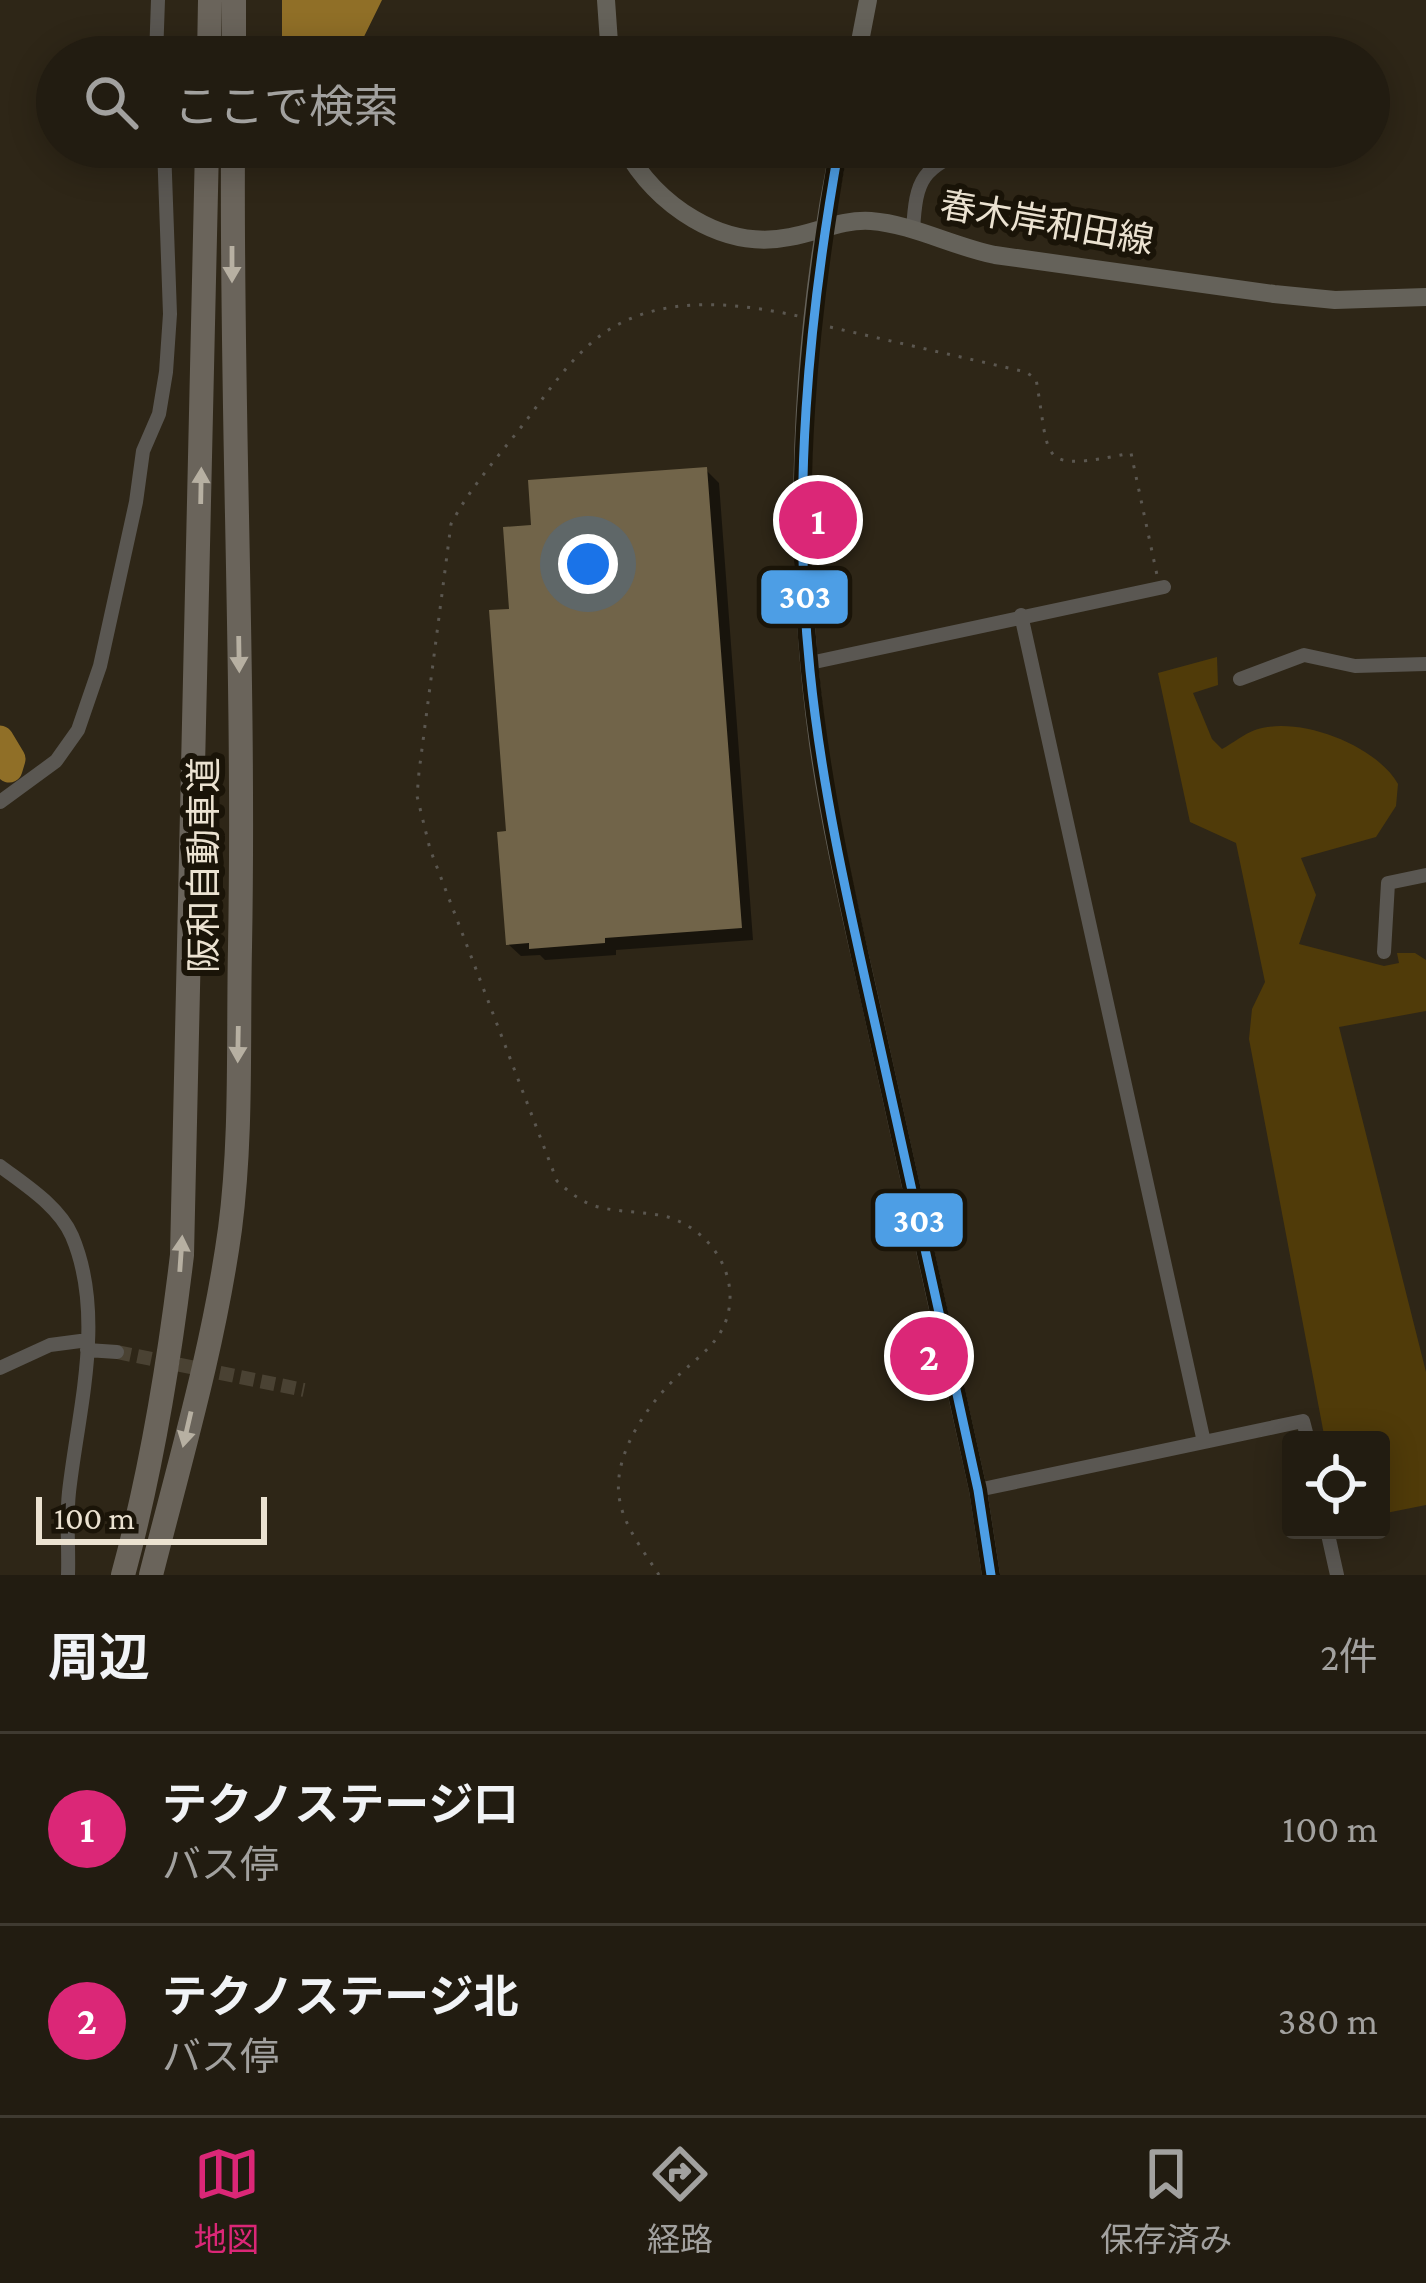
<!DOCTYPE html>
<html lang="ja">
<head>
<meta charset="utf-8">
<style>
  :root { --surface:#221c11; --page:#2e291f; --text:#f1f3f6; --muted:#a2a19f; --line:#3f3a31; --accent:#db2777 }
  body { margin:0; font-family:"Crimson Pro","Noto Sans JP",serif; background:var(--page); color:var(--text) }
  .controls { position:absolute; right:36px; bottom:36px; display:grid; overflow:hidden; border-radius:12px; box-shadow:0 6px 30px #0003 }
  .controls button { width:108px; height:108px; display:grid; place-items:center; padding:0; border:0; border-bottom:3px solid var(--line); background:var(--surface); color:var(--text); font:60px sans-serif }
  .scale { position:absolute; left:36px; bottom:30px; width:231px; box-sizing:border-box; padding-left:12px; border:6px solid #ebe2d1; border-top:0; font-size:33px; line-height:42px; white-space:nowrap; color:#ebe2d1; -webkit-text-stroke:9px #1a1408; paint-order:stroke }
  .you { position:absolute; left:588px; top:564px; width:42px; height:42px; margin:-30px; border:9px solid #fff; border-radius:50%; background:#1a73e8; box-shadow:0 0 0 18px #1a73e833 }
  .badge { display:grid; place-items:center; width:78px; height:78px; border-radius:50%; background:var(--accent); color:#fff; font-size:39px; font-weight:700 }
  .pin { position:absolute; translate:-50% -50%; border:6px solid #fff; box-shadow:0 3px 12px #0006 }
  .list { margin:0; padding:0; list-style:none }
  h2 { display:flex; justify-content:space-between; align-items:center; height:156px; margin:0; padding:0 48px; font-size:51px }
  h2 small { font-size:39px; font-weight:400; color:var(--muted) }
  .list li { display:grid; grid-template-columns:78px 1fr auto; gap:36px; align-items:center; box-sizing:border-box; height:192px; padding:0 48px; border-top:3px solid var(--line) }
  .list b { display:block; font-size:45px; white-space:nowrap }
  .list p { margin:0; font-size:39px; white-space:nowrap; color:var(--muted) }
  .list em { font-size:39px; font-style:normal; color:var(--muted) }
  .icon { flex:none; width:66px; height:66px; fill:none; stroke:currentColor; stroke-width:2; stroke-linecap:round; stroke-linejoin:round }
  .map { position:relative; flex:none; width:1426px; height:1575px; overflow:hidden }
  .search { position:absolute; background:var(--surface); box-shadow:0 6px 30px #0003; left:36px; right:36px; top:36px; height:132px; display:flex; align-items:center; gap:30px; box-sizing:border-box; padding:0 42px; border-radius:66px; color:var(--muted); font-size:45px }
  .sheet { height:540px; background:var(--surface) }
  nav { display:flex; justify-content:space-around; align-items:center; box-sizing:border-box; height:168px; border-top:3px solid var(--line); background:var(--surface); font-size:33px; color:var(--muted) }
  nav a { display:grid; justify-items:center; gap:6px }
  nav .on { color:var(--accent) }
  .map>svg:first-child { display:block }
  .green { fill:#503b09 }
  .water { fill:#906f27 }
  .shadow { fill:#0007 }
  .lines { fill:none; stroke-linecap:round; stroke-linejoin:round }
  .river { stroke:#906f27; stroke-width:27 }
  .building { fill:#716449 }
  .street-tunnel { stroke:#4a4233; stroke-width:14; stroke-dasharray:14 7; stroke-linecap:butt }
  .path { stroke:#5b5750; stroke-width:3; stroke-dasharray:3 9; stroke-linecap:butt }
  .street { stroke:#5a5752; stroke-width:14 }
  .secondary { stroke:#65625a; stroke-width:18 }
  .highway { stroke:#6a645b; stroke-width:24 }
  .bus-1-casing { stroke:#1a1408; stroke-width:18 }
  .bus-1 { stroke:#4d9ee5; stroke-width:9 }
  .oneway { fill:#b7b0a2 }
  .labels { text-anchor:middle; dominant-baseline:central; stroke-width:12; stroke-linejoin:round; paint-order:stroke }
  .street-label { font-size:36px; fill:#ebe2d1; stroke:#1a1408 }
  .line-badge { stroke:#1a1408; stroke-width:4.5 }
  .badge-label { font-size:33px; text-anchor:middle; font-weight:bold; fill:#fff }
</style>
</head>
<body>
<div class="map">
<svg width="1426" height="1575" viewBox="0 0 1426 1575">
  <rect width="100%" height="100%" fill="#2e2617"/>
  <!-- green -->
  <path class="green" d="M1217,657L1218,685L1193,693L1212,739L1222,749C1233,743 1244,734 1255,730C1298,715 1376,745 1398,784L1396,806L1376,837L1301,858L1316,895L1299,944L1384,966L1399,963L1397,953H1415L1426,960V1011L1339,1027L1426,1372V1505L1381,1514V1440H1325L1249,1039L1252,1009L1265,982L1236,843L1190,822L1158,673Z"/>
  <!-- water -->
  <path class="water" d="M282,0H382L354,57H276L282,39Z"/>
  <!-- shadow -->
  <path class="shadow" d="M706,470L719,483L753,940L616,950V955L545,960L540,955L521,956L508,944L513,611L534,528Z"/>
  <g class="lines">
    <!-- river -->
    <path class="river" d="M0,739L12,759L9,769"/>
  </g>
  <!-- building -->
  <path class="building" d="M707,467L742,928L605,938V943L529,949V943L506,945L497,832L506,831L489,610L509,609L503,527L531,525L528,480Z"/>
  <g class="lines">
    <!-- street-tunnel -->
    <path class="street-tunnel" d="M117,1352L304,1390"/>
    <!-- path -->
    <path class="path" d="M830,327L1026,372L1036,379C1051,463 1036,472 1131,453L1157,575
      M659,1575C645,1553 625,1528 620,1502C610,1456 649,1402 681,1373C702,1354 724,1339 729,1309C736,1268 707,1229 668,1217C645,1211 619,1213 595,1206C580,1201 569,1192 557,1181L430,849L417,796L419,772L451,524C470,488 497,458 522,426C546,395 569,359 601,335C658,294 734,302 798,316"/>
    <!-- street -->
    <path class="street" d="M156,57L158,0
      M913,231C916,177 922,169 972,147
      M1021,615L1204,1442
      M810,663L1164,587
      M1240,679L1304,655L1355,666L1426,664
      M0,802L56,761L78,730L100,666L136,502L143,451L159,414L166,372L170,314L164,147
      M1384,952L1388,883L1426,875
      M0,1166C25,1185 59,1206 72,1236C106,1316 78,1411 69,1492C66,1519 69,1548 68,1575
      M87,1350L117,1352
      M0,1368L50,1345L88,1340
      M978,1490L1303,1421L1308,1440
      M1327,1530L1337,1575"/>
    <!-- secondary -->
    <path class="secondary" d="M606,0L610,57
      M857,57L868,0
      M624,147C656,205 722,251 790,237C818,232 843,219 871,221C912,224 954,247 995,255L1274,294L1335,300L1426,297
      M839,147C799,345 791,543 818,743C832,842 857,940 878,1037C912,1188 945,1339 978,1490L991,1575"/>
    <!-- highway -->
    <path class="highway" d="M209,57L210,0
      M234,57V0
      M123,1575C152,1469 169,1364 182,1255L207,147
      M151,1575C180,1461 214,1346 230,1229C242,1137 238,1041 240,947C245,681 231,414 233,147"/>
    <defs>
      <path id="bus-1" d="M839,147C808,320 792,496 810,671C823,801 854,928 882,1055C915,1200 946,1345 978,1490L991,1575"/>
    </defs>
    <!-- bus-1 casing -->
    <use href="#bus-1" class="bus-1-casing"/>
    <!-- bus-1 -->
    <use href="#bus-1" class="bus-1"/>
  </g>
  <!-- one-way arrows -->
  <defs><path id="oneway-solid" d="M-6-.8H1V-3.2L6.5 0L1 3.2V.8H-6Z" transform="scale(3)"/></defs>
  <g class="oneway">
    <use href="#oneway-solid" transform="translate(232 264) rotate(90)"/>
    <use href="#oneway-solid" transform="translate(201 486) rotate(-89)"/>
    <use href="#oneway-solid" transform="translate(239 654) rotate(89)"/>
    <use href="#oneway-solid" transform="translate(238 1044) rotate(91)"/>
    <use href="#oneway-solid" transform="translate(181 1254) rotate(-86)"/>
    <use href="#oneway-solid" transform="translate(187 1429) rotate(103)"/>
  </g>
  <g class="labels">
    <!-- street labels -->
    <g class="street-label">
      <text transform="translate(1047 223) rotate(10)">春木岸和田線</text>
      <text transform="translate(204 865) rotate(-90)">阪和自動車道</text>
    </g>
  </g>
  <g class="line-badge">
    <rect x="759" y="568" width="91" height="58" rx="12" fill="#4d9ee5"/>
    <rect x="873" y="1191" width="92" height="58" rx="12" fill="#4d9ee5"/>
  </g>
  <g class="badge-label">
    <text x="805" y="608">303</text>
    <text x="919" y="1232">303</text>
  </g>
</svg>
<div class="controls">
<button><svg class="icon" aria-label="locate" viewBox="0 0 24 24"><circle cx="12" cy="12" r="6"/><path d="M12 2v4M12 18v4M2 12h4M18 12h4"/></svg></button>
</div>
<div class="scale">100 m</div>
<div class="you"></div>
<div class="pin badge" style="left:818px;top:520px">1</div>
<div class="pin badge" style="left:929px;top:1356px">2</div>
<div class="search"><svg class="icon" aria-label="search" viewBox="0 0 24 24"><circle cx="10" cy="10" r="6"/><path d="M15 15l6 6"/></svg>ここで検索</div>
</div>
<section class="sheet">
<h2>周辺<small>2件</small></h2>
<ul class="list">
<li><span class="badge">1</span><div><b>テクノステージ口</b><p>バス停</p></div><em>100 m</em></li>
<li><span class="badge">2</span><div><b>テクノステージ北</b><p>バス停</p></div><em>380 m</em></li>
</ul>
</section>
<nav>
<a class="on"><svg class="icon" aria-label="map" viewBox="0 0 24 24"><path d="M3 6l6-2 6 2 6-2v14l-6 2-6-2-6 2zM9 4v14M15 6v14"/></svg>地図</a>
<a><svg class="icon" aria-label="directions" viewBox="0 0 24 24"><path d="M12 3l9 9-9 9-9-9zM9 14v-3h6M13 9l2 2-2 2"/></svg>経路</a>
<a><svg class="icon" aria-label="saved" viewBox="0 0 24 24"><path d="M7 4h10v16l-5-4-5 4z"/></svg>保存済み</a>
</nav>
</body>
</html>
